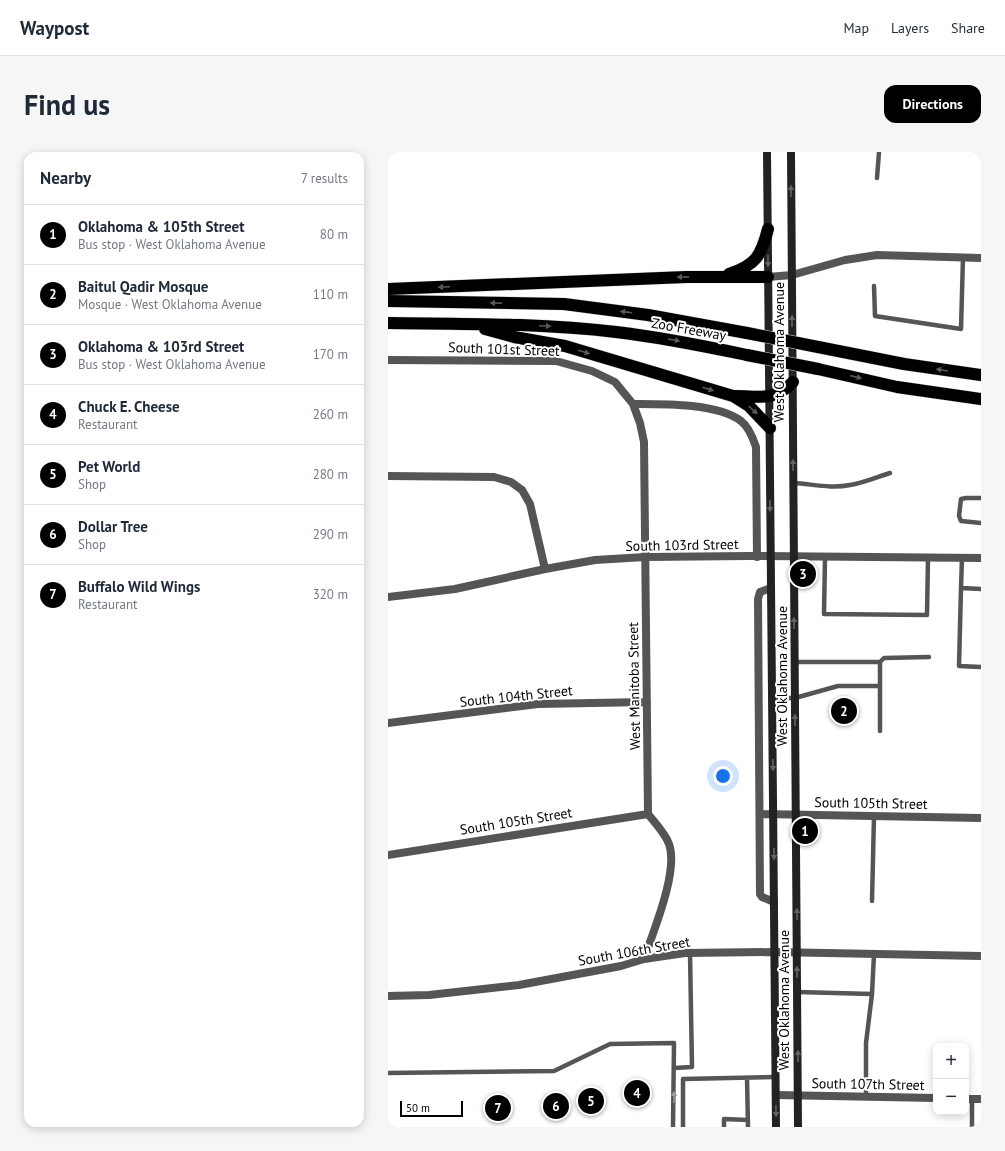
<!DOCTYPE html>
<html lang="en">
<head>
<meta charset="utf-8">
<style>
  :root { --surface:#fff; --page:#f6f6f7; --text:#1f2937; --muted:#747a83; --line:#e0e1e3; --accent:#000 }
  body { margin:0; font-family:"PT Sans",sans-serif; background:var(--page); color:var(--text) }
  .controls { position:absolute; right:12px; bottom:12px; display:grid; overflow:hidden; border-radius:8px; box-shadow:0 2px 10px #0003 }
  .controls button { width:36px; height:36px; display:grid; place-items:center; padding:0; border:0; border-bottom:1px solid var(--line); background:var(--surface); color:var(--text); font:20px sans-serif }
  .scale { position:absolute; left:12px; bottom:10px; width:63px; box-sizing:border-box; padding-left:4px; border:2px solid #000; border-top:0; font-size:11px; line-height:14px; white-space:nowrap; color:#000; -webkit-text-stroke:3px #fff; paint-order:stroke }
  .you { position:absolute; left:335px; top:624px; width:14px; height:14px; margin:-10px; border:3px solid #fff; border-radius:50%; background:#1a73e8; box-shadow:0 0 0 6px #1a73e833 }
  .badge { display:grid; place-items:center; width:26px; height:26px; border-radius:50%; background:var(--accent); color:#fff; font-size:13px; font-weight:700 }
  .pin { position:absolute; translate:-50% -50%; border:2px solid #fff; box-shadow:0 1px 4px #0006 }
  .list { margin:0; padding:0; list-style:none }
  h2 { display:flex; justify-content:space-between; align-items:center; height:52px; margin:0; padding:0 16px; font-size:17px }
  h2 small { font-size:13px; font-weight:400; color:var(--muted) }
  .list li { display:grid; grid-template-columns:26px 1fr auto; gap:12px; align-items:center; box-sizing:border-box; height:60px; padding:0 16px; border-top:1px solid var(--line) }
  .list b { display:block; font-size:15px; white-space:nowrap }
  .list p { margin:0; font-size:13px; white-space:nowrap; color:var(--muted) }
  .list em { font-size:13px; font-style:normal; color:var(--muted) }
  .map { position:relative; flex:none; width:593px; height:975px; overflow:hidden; border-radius:12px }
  header { display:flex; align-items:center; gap:24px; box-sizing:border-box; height:56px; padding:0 20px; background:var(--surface); border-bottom:1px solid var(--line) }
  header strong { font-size:19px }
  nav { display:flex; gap:22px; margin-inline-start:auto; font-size:14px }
  .intro { display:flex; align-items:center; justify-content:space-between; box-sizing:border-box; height:96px; padding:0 24px }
  h1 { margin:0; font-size:28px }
  .button { padding:10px 18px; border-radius:12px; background:var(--accent); color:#fff; font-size:14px; font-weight:700 }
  main { display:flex; gap:24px; padding:0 24px }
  aside { flex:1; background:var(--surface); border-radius:12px; box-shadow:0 2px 10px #0003 }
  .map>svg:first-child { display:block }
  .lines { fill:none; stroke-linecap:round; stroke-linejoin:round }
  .motorway-casing { stroke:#dbdbdb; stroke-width:13 }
  .service { stroke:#555; stroke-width:4.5 }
  .minor { stroke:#555; stroke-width:8 }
  .secondary { stroke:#222; stroke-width:8 }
  .motorway { stroke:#000; stroke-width:12 }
  .motorway-bridge-casing { stroke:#dbdbdb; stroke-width:13; stroke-linecap:butt }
  .motorway-bridge { stroke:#000; stroke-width:12 }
  .oneway { fill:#646464 }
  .oneway2 { fill:#595959 }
  .oneway3 { fill:#999 }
  .labels { text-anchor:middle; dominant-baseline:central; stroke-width:4; stroke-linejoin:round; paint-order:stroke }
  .street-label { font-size:14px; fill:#000; stroke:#fff }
</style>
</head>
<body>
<header>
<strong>Waypost</strong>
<nav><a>Map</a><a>Layers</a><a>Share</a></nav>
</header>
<div class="intro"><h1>Find us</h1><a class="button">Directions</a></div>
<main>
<aside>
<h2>Nearby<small>7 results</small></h2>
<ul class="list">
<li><span class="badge">1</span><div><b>Oklahoma &amp; 105th Street</b><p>Bus stop · West Oklahoma Avenue</p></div><em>80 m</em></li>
<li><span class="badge">2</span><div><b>Baitul Qadir Mosque</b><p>Mosque · West Oklahoma Avenue</p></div><em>110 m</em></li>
<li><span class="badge">3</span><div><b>Oklahoma &amp; 103rd Street</b><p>Bus stop · West Oklahoma Avenue</p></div><em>170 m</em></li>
<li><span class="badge">4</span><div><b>Chuck E. Cheese</b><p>Restaurant</p></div><em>260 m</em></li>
<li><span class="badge">5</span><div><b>Pet World</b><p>Shop</p></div><em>280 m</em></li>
<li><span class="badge">6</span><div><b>Dollar Tree</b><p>Shop</p></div><em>290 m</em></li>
<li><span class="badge">7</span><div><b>Buffalo Wild Wings</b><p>Restaurant</p></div><em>320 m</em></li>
</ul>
</aside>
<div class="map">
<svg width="593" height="975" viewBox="0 0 593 975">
  <rect width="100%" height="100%" fill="#fff"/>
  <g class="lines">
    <defs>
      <path id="motorway" d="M341,122C368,113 373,104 380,77
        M0,137L298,125H380
        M0,149L176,152L260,163L359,181
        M0,171C76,172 152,171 228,180C272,185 316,194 359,203
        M97,177L126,185L177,194L345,244L361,254L382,276
        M430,195L516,212L593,223
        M430,217L509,235L593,247
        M346,244C372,244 385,250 405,230"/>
    </defs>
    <!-- motorway casing -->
    <use href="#motorway" class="motorway-casing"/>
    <!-- service -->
    <path class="service" d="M489,26L491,0
      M486,134L487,164L573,177L575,105
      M406,331C424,332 443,337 462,333C476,331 489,325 502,321
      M593,346H578L573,347L571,364L573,369L593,371
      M437,405L436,462L539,463L540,406
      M574,406L573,436L593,437
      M573,436L571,514L593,515
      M492,510L496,506L541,505
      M492,534V579
      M384,546H407L450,534H492V510H407
      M484,749L486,664
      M409,840L484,842
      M286,916L304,915L302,801
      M0,921L166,919L222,892L286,891L285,975
      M359,926L360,975
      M478,944V891L484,842L486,802
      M295,975V927L388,925
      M336,975V967L360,968
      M584,975V947"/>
    <!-- minor -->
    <path class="minor" d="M380,125L404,123L457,108L489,103L593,106
      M0,208L168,209L204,219L227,230L245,252C274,252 329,251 353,269C361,275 365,286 368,295L369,405
      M245,252L252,271L256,290L260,662C267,671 277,681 281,692C291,719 265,780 256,807
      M0,324L106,325L123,330L134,338L142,352L157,417
      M383,436L372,440L370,447L372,742L374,745L386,750
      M0,445L67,437L157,417L207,408L257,405L362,404L593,406
      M0,571L150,552L259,550
      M372,662L593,666
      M0,703L260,662
      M0,844L41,843L131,833L233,814L256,807L297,801L387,800L593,804
      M388,943L548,946
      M578,947H593"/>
    <!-- secondary -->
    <path class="secondary" d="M379,0L388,975
      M403,0L410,975"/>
    <!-- motorway -->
    <use href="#motorway" class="motorway"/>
    <defs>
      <path id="motorway-bridge" d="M359,181L430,195
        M359,203L430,217"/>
    </defs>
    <!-- motorway-bridge casing -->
    <use href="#motorway-bridge" class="motorway-bridge-casing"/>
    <!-- motorway-bridge -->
    <use href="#motorway-bridge" class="motorway-bridge"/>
  </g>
  <!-- one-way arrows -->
  <defs><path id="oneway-solid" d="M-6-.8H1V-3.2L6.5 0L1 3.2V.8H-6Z"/></defs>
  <g class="oneway">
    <use href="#oneway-solid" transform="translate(403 39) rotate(-90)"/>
    <use href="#oneway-solid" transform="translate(380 109) rotate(90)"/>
    <use href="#oneway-solid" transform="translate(404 169) rotate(-90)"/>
    <use href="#oneway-solid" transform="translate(405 313) rotate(-90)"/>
    <use href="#oneway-solid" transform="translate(382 354) rotate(89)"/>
    <use href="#oneway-solid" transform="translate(406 471) rotate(-90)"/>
    <use href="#oneway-solid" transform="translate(407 568) rotate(-90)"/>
    <use href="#oneway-solid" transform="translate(385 613) rotate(89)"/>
    <use href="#oneway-solid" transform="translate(386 702) rotate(89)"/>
    <use href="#oneway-solid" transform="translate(409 762) rotate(-90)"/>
    <use href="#oneway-solid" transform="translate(409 820) rotate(-91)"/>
    <use href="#oneway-solid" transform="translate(410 904) rotate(-90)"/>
    <use href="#oneway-solid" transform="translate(388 959) rotate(89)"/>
  </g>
  <g class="oneway2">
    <use href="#oneway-solid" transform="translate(295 125) rotate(179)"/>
    <use href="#oneway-solid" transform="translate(56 135) rotate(178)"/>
    <use href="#oneway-solid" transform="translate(108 151) rotate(-179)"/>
    <use href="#oneway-solid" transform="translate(238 160) rotate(-173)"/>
    <use href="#oneway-solid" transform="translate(157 174) rotate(2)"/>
    <use href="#oneway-solid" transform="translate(286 188) rotate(10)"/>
    <use href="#oneway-solid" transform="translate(196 200) rotate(17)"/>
    <use href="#oneway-solid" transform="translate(554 218) rotate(-171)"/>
    <use href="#oneway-solid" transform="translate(468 225) rotate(13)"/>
    <use href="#oneway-solid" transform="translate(320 237) rotate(17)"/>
    <use href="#oneway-solid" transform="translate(365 258) rotate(42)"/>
  </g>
  <use class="oneway3" href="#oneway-solid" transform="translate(286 945) rotate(-90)"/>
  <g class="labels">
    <!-- street labels -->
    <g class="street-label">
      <text transform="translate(301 177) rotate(10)">Zoo Freeway</text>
      <text transform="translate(116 197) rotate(2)">South 101st Street</text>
      <text transform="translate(391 200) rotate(-90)">West Oklahoma Avenue</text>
      <text transform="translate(294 393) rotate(-1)">South 103rd Street</text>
      <text transform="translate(394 524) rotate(-90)">West Oklahoma Avenue</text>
      <text transform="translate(246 534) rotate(-91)">West Manitoba Street</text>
      <text transform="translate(128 544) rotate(-6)">South 104th Street</text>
      <text transform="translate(483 651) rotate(1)">South 105th Street</text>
      <text transform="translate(128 669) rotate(-9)">South 105th Street</text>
      <text transform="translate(246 799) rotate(-10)">South 106th Street</text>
      <text transform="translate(396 848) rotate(-90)">West Oklahoma Avenue</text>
      <text transform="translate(480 932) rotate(1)">South 107th Street</text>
    </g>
  </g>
</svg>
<div class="controls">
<button>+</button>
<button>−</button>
</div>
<div class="scale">50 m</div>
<div class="you"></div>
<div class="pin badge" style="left:417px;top:679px">1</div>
<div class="pin badge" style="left:456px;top:559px">2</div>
<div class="pin badge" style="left:415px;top:422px">3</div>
<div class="pin badge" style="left:249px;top:941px">4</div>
<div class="pin badge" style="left:203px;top:949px">5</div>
<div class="pin badge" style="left:168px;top:954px">6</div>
<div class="pin badge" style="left:110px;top:956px">7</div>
</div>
</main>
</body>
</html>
